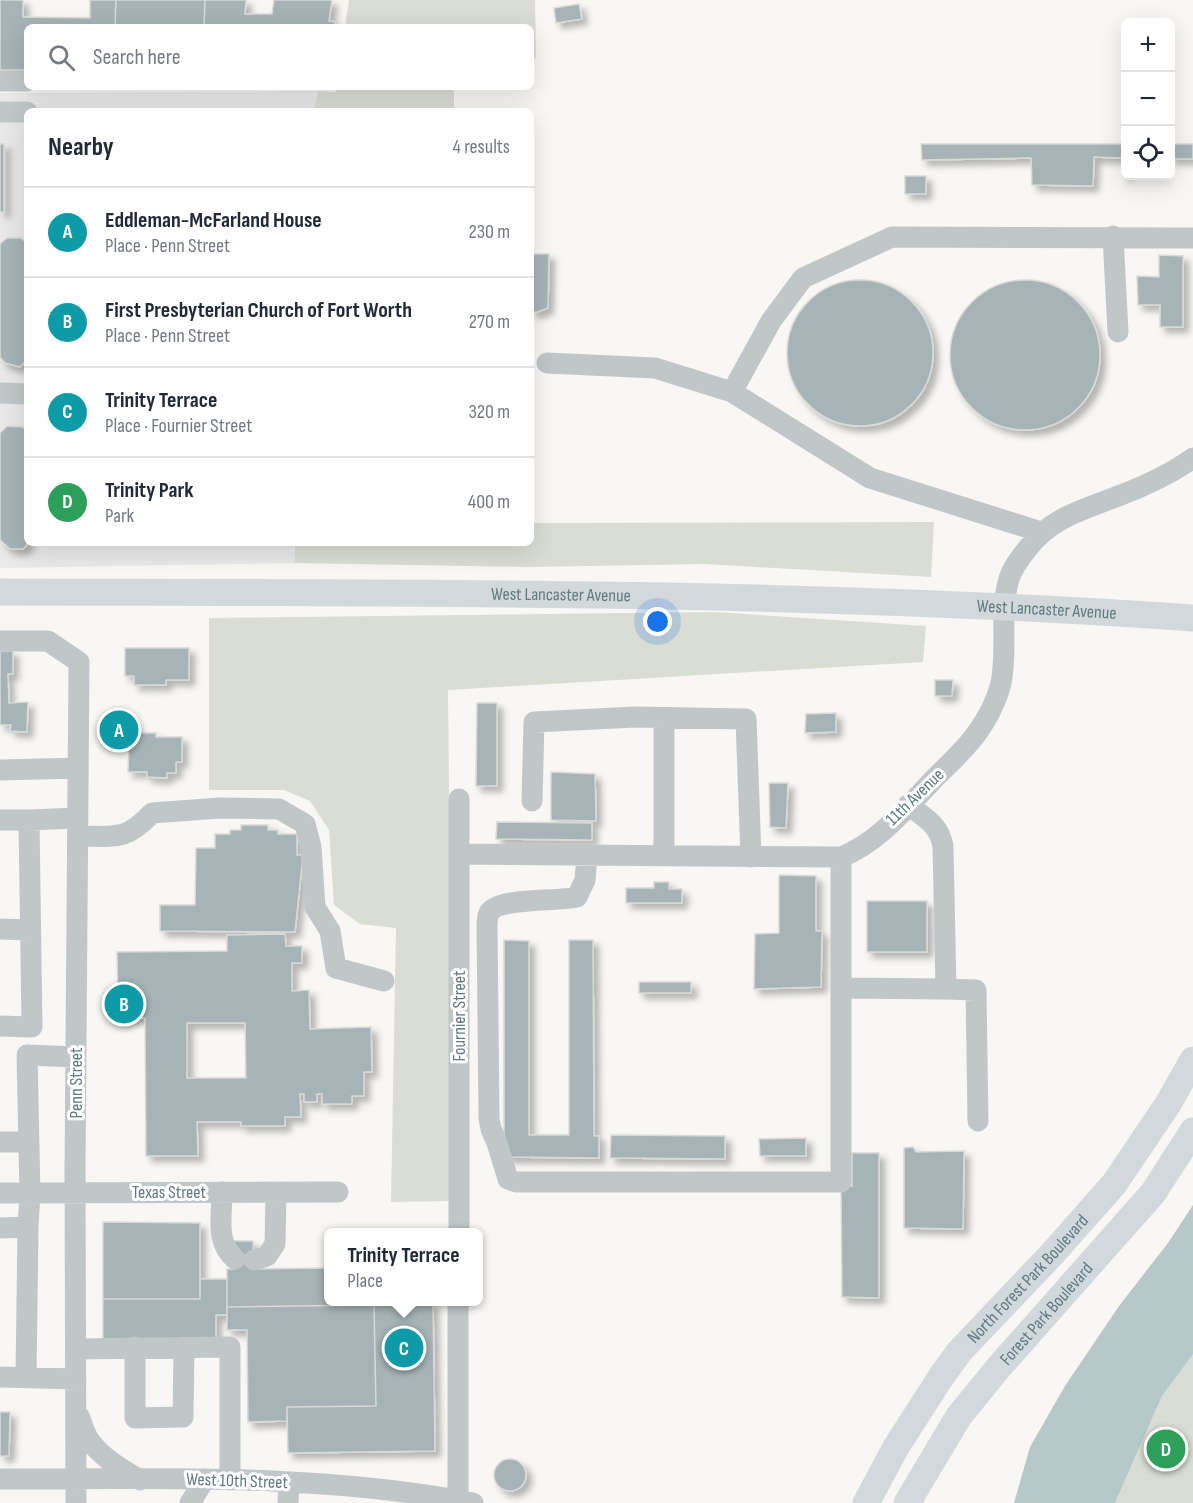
<!DOCTYPE html>
<html lang="en">
<head>
<meta charset="utf-8">
<style>
  :root { --surface:#fff; --page:#f2f2f3; --text:#1f2937; --muted:#747a83; --line:#e0e1e3; --accent:#1a73e8 }
  body { margin:0; font-family:"Sofia Sans Condensed",sans-serif; background:var(--page); color:var(--text) }
  .controls { position:absolute; right:18px; top:18px; display:grid; overflow:hidden; border-radius:9px; box-shadow:0 6px 24px #0002 }
  .controls button { width:54px; height:54px; display:grid; place-items:center; padding:0; border:0; border-bottom:2px solid var(--line); background:var(--surface); color:var(--text); font:30px sans-serif }
  .you { position:absolute; left:658px; top:622px; width:21px; height:21px; margin:-15px; border:4px solid #fff; border-radius:50%; background:#1a73e8; box-shadow:0 0 0 9px #1a73e833 }
  .badge { display:grid; place-items:center; width:39px; height:39px; border-radius:50%; background:var(--accent); color:#fff; font-size:20px; font-weight:700 }
  .pin { position:absolute; translate:-50% -50%; border:3px solid #fff; box-shadow:0 2px 6px #0006 }
  .popup { position:absolute; left:324px; top:1228px; width:159px; height:78px; box-sizing:border-box; display:grid; place-content:center; border-radius:9px; background:var(--surface); filter:drop-shadow(0 2px 4px #0005); font-size:20px; white-space:nowrap; color:var(--muted) }
  .popup b { font-size:22px; color:var(--text) }
  .popup::after { content:''; position:absolute; left:50%; top:100%; margin-left:-12px; border:12px solid transparent; border-top-color:var(--surface) }
  .list { margin:0; padding:0; list-style:none }
  h2 { display:flex; justify-content:space-between; align-items:center; height:78px; margin:0; padding:0 24px; font-size:26px }
  h2 small { font-size:20px; font-weight:400; color:var(--muted) }
  .list li { display:grid; grid-template-columns:39px 1fr auto; gap:18px; align-items:center; box-sizing:border-box; height:90px; padding:0 24px; border-top:2px solid var(--line) }
  .list b { display:block; font-size:22px; white-space:nowrap }
  .list p { margin:0; font-size:20px; white-space:nowrap; color:var(--muted) }
  .list em { font-size:20px; font-style:normal; color:var(--muted) }
  .icon { flex:none; width:33px; height:33px; fill:none; stroke:currentColor; stroke-width:2; stroke-linecap:round; stroke-linejoin:round }
  .map { position:relative; flex:none; width:1193px; height:1503px; overflow:hidden }
  .search { position:absolute; background:var(--surface); box-shadow:0 6px 24px #0002; left:24px; top:24px; width:510px; height:66px; display:flex; align-items:center; gap:15px; box-sizing:border-box; padding:0 21px; border-radius:9px; color:var(--muted); font-size:22px }
  .panel { position:absolute; background:var(--surface); box-shadow:0 6px 24px #0002; left:24px; top:108px; width:510px; height:438px; border-radius:9px }
  .map>svg:first-child { display:block }
  .built { fill:#e8e9e8 }
  .green { fill:#d9ddd3 }
  .water { fill:#b6c8ca }
  .building { fill:#a6b4b7; stroke:#d9d9d7; stroke-width:1.5; fill-rule:evenodd; filter:url(#shadow) }
  .lines { fill:none; stroke-linecap:round; stroke-linejoin:round }
  .minor { stroke:#c0c7c9; stroke-width:21 }
  .major { stroke:#d2d9dc; stroke-width:27 }
  .labels { text-anchor:middle; dominant-baseline:central; stroke-width:6; stroke-linejoin:round; paint-order:stroke }
  .street-label { font-size:18px; fill:#607a82; stroke:#fff }
</style>
</head>
<body>
<div class="map">
<svg width="1193" height="1503" viewBox="0 0 1193 1503">
  <defs>
    <filter id="shadow"><feDropShadow dx="5.5" dy="5.5" stdDeviation="3" flood-color="#0004"/></filter>
  </defs>
  <rect width="100%" height="100%" fill="#f8f7f4"/>
  <!-- built -->
  <path class="built" d="M318,91L314,111H27V543H295V563L0,568V93Z"/>
  <!-- green -->
  <path class="green" d="M349,0H535L536,58L531,59V27H345Z
    M337,87H454V111H314L318,91L336,92Z
    M934,522L931,577L705,564L531,567L295,563V543H531V523Z
    M714,612L926,626L923,662L448,690L453,1201L391,1202L396,928L360,924L334,905L329,830L310,801L284,790H209V618Z
    M1193,1353V1503H1115L1162,1396Z"/>
  <!-- water -->
  <path class="water" d="M1193,1205V1354L1162,1396L1115,1503H1014L1030,1447L1065,1386L1119,1306L1168,1243Z"/>
  <!-- building -->
  <path class="building" d="M0,0H23V17L90,18V0H116L115,27H27V70H0Z
    M116,0H205L204,27H115Z
    M205,0H246L245,14H272L274,0H332L329,21L335,22L334,27H204Z
    M579,4L582,19L556,23L554,8Z
    M0,144H4V212H0Z
    M921,144H1126V176H1165H1123L1122,158L1094,157L1093,186L1032,185L1031,158L922,160Z
    M1170,144H1193V159H1170Z
    M905,176H926V194H905Z
    M7,238H21L27,243V360L20,367L5,363L0,357V244Z
    M531,254H549L548,308L537,312H531Z
    M1159,255L1183,256V327H1160V305H1138L1137,276L1159,277Z
    M950 355a75 75 0 1 1 150 0a75 75 0 1 1-150 0Z
    M787 353a73 73 0 1 1 146 0a73 73 0 1 1-146 0Z
    M7,426L23,427L27,432V543H29L23,549H10L0,540V433Z
    M125,648H189V680H166V685H134V676H125Z
    M0,651H13V674H8L9,703L28,702L27,732L10,731L11,725H0Z
    M935,680H953L952,696H935Z
    M477,703H497V786H476Z
    M836,713V732L805,733L806,714Z
    M130,728L137,729L140,733H156V737H182V762H176V773H167V778L147,777V772H128L129,742L125,737V733Z
    M551,772L595,774L596,821L551,820Z
    M769,783H788L786,828L770,827Z
    M497,822L592,823V840L496,839Z
    M241,825H268V830H278V834H297V855H303L295,932L160,931V905H195L196,848H215V834H230V830H241Z
    M779,875L816,876V931H822L821,987L754,989L755,934L779,933Z
    M654,882H669V889H682V903H626V888H654Z
    M867,901H927V952H867Z
    M285,934L286,946H302V963H292V991L309,990L310,1029L371,1027L372,1072H364V1096H352V1104H322V1094H317V1102H304V1094H300L301,1117H285V1126H241V1122H197L198,1156H146L145,1018H118L117,952L227,951V935ZM187,1023H245L246,1078H187Z
    M504,940L529,941V1135H569V940H593L594,1136H599V1158L504,1157Z
    M639,982H691V993H639Z
    M611,1135L725,1136V1159L610,1158Z
    M806,1138V1156H760L759,1139Z
    M913,1147L916,1152L964,1151L963,1229L904,1228V1148Z
    M852,1153H879V1298L842,1297L841,1186H852Z
    M103,1222L200,1223V1299H103Z
    M234,1241H253L254,1269L329,1268V1302H433L435,1451L288,1453L287,1407L376,1406L374,1305L227,1307V1269H235Z
    M200,1279H227V1315H216V1339H103V1299H200Z
    M374,1305L376,1406L287,1407V1421L248,1422L247,1330H227V1307Z
    M0,1412H10L9,1456H0Z
    M494 1475a16 16 0 1 1 32 0a16 16 0 1 1-32 0Z"/>
  <g class="lines">
    <!-- minor -->
    <path class="minor" d="M0,81H27
      M0,112H27
      M1113,236L1118,332
      M547,363L655,368L732,392L771,321L803,278L892,237L1193,238
      M732,392L870,478L1041,532
      M0,393L27,394
      M0,641H48L79,662L75,1172L76,1503
      M664,718V856
      M0,770L78,768
      M532,801L534,722L636,717L746,719L751,857
      M0,820H29
      M78,836C114,836 125,842 152,813L220,808L279,809L305,824L311,847L315,907L330,931L336,968L384,981
      M460,854L841,857C878,843 907,807 934,779C946,767 958,756 969,743C983,727 996,704 1001,683C1008,649 999,612 1009,579C1012,568 1021,557 1028,548C1051,517 1086,509 1121,495C1147,485 1171,474 1193,458
      M587,855L585,880L577,897C559,902 498,897 489,913C487,916 488,920 487,923L489,1119L491,1129L497,1143L508,1179L516,1182H841V988
      M841,857V988L946,989L943,846C939,824 925,818 908,805
      M0,929L30,930
      M946,989L976,990L978,1121
      M0,1026L32,1027L29,820L78,818
      M0,1142H29
      M222,1192C222,1216 215,1242 235,1259
      M0,1193L338,1192
      M0,1228L28,1227L30,1193L27,1055L76,1057
      M459,1232V799
      M254,1260L267,1256L275,1244L276,1192
      M135,1347V1418L183,1417L184,1347
      M76,1349L230,1347V1480
      M0,1377L76,1379
      M26,1378L28,1227
      M79,1416C82,1423 84,1431 88,1438C100,1457 122,1469 140,1480
      M0,1479C157,1479 318,1473 473,1503
      M190,1503L205,1479
      M288,1503L289,1483
      M458,1503V1302"/>
    <!-- major -->
    <g class="major">
      <path id="s1" d="M0,592C398,593 796,590 1193,618"/>
      <path id="s2" d="M866,1503L896,1447L941,1377L959,1352L1053,1253L1114,1184L1168,1104L1193,1060"/>
      <path id="s3" d="M907,1503L959,1416L999,1367L1153,1193L1193,1131"/>
    </g>
  </g>
  <g class="labels">
    <!-- street labels -->
    <g class="street-label">
      <text stroke="none"><textPath href="#s1" startOffset="561">West Lancaster Avenue</textPath></text>
      <text stroke="none"><textPath href="#s1" startOffset="1047">West Lancaster Avenue</textPath></text>
      <text transform="translate(915 797) rotate(-44)">11th Avenue</text>
      <text transform="translate(459 1016) rotate(-90)">Fournier Street</text>
      <text transform="translate(76 1083) rotate(-90)">Penn Street</text>
      <text x="169" y="1192">Texas Street</text>
      <text stroke="none"><textPath href="#s2" startOffset="278">North Forest Park Boulevard</textPath></text>
      <text stroke="none"><textPath href="#s3" startOffset="236">Forest Park Boulevard</textPath></text>
      <text transform="translate(237 1481) rotate(2)">West 10th Street</text>
    </g>
  </g>
</svg>
<div class="controls">
<button>+</button>
<button>−</button>
<button><svg class="icon" aria-label="locate" viewBox="0 0 24 24"><circle cx="12" cy="12" r="6"/><path d="M12 2v4M12 18v4M2 12h4M18 12h4"/></svg></button>
</div>
<div class="you"></div>
<div class="pin badge" style="left:119px;top:730px;background:#0f9aa8">A</div>
<div class="pin badge" style="left:124px;top:1004px;background:#0f9aa8">B</div>
<div class="pin badge" style="left:404px;top:1348px;background:#0f9aa8">C</div>
<div class="popup"><b>Trinity Terrace</b>Place</div>
<div class="pin badge" style="left:1166px;top:1449px;background:#2e9e5b">D</div>
<div class="search"><svg class="icon" aria-label="search" viewBox="0 0 24 24"><circle cx="10" cy="10" r="6"/><path d="M15 15l6 6"/></svg>Search here</div>
<section class="panel">
<h2>Nearby<small>4 results</small></h2>
<ul class="list">
<li><span class="badge" style="background:#0f9aa8">A</span><div><b>Eddleman-McFarland House</b><p>Place · Penn Street</p></div><em>230 m</em></li>
<li><span class="badge" style="background:#0f9aa8">B</span><div><b>First Presbyterian Church of Fort Worth</b><p>Place · Penn Street</p></div><em>270 m</em></li>
<li><span class="badge" style="background:#0f9aa8">C</span><div><b>Trinity Terrace</b><p>Place · Fournier Street</p></div><em>320 m</em></li>
<li><span class="badge" style="background:#2e9e5b">D</span><div><b>Trinity Park</b><p>Park</p></div><em>400 m</em></li>
</ul>
</section>
</div>
</body>
</html>
